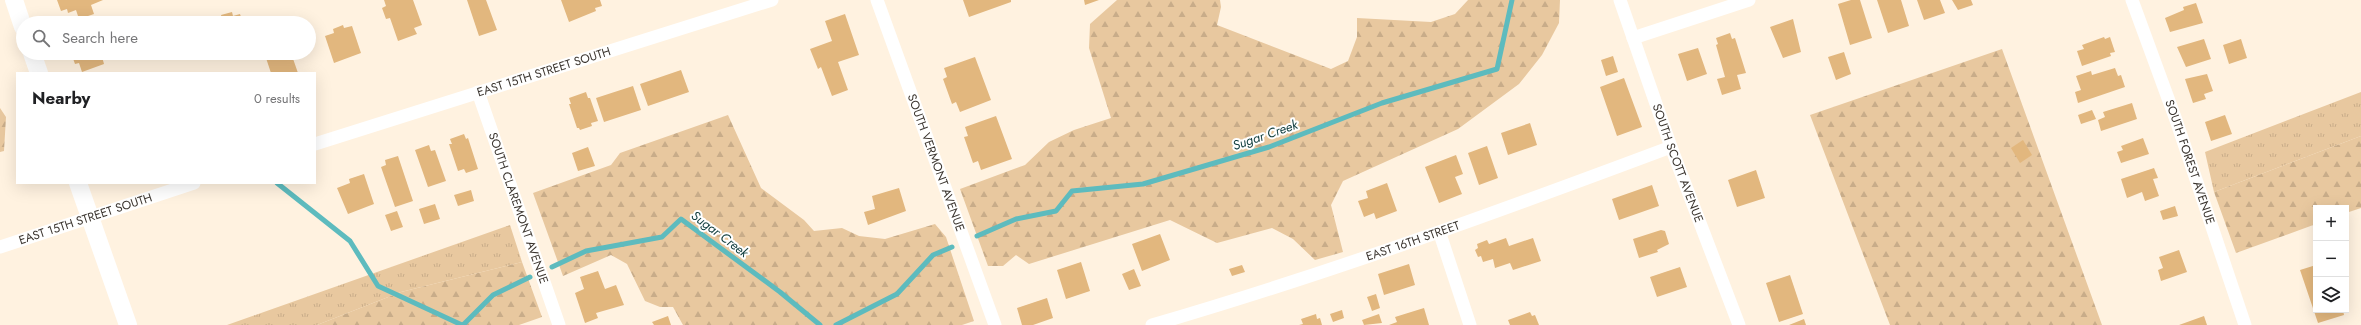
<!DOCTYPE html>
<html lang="en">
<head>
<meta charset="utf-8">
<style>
  :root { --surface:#fff; --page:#f2f2f2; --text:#202124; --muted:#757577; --line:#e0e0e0 }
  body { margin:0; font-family:Jost,sans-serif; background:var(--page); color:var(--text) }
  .controls { position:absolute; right:12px; bottom:12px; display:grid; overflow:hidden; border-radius:0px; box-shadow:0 4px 16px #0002 }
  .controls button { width:36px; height:36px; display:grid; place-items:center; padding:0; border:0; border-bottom:1px solid var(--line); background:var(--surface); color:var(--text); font:20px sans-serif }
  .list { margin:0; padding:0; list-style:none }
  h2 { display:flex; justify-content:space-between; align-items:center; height:52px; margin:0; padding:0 16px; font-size:17px }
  h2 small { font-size:13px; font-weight:400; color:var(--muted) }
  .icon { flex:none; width:22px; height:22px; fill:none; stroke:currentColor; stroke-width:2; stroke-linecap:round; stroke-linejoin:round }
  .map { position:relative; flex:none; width:2361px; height:325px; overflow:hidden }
  .search { position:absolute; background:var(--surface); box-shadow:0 4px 16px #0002; left:16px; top:16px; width:300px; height:44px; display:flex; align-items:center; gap:10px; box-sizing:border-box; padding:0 14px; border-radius:22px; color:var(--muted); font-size:15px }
  .panel { position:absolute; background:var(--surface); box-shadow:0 4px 16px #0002; left:16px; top:72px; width:300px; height:112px; border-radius:0px }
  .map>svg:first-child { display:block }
  .grass { fill:url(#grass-tufts) }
  .forest { fill:url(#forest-firs) }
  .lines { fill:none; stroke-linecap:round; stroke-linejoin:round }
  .stream { stroke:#5dbbbe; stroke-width:5 }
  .building { fill:#e2b77e }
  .minor { stroke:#fff; stroke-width:13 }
  .secondary { stroke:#fff; stroke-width:18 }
  .labels { text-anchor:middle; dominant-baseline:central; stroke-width:4; stroke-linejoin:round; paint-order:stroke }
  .street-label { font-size:12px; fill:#3b352f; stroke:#fff }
  .water-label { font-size:13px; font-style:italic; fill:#144041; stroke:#fff }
</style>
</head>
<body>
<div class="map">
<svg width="2361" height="325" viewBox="0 0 2361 325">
  <defs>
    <pattern id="grass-tufts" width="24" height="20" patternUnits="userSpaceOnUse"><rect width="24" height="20" fill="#e8c89f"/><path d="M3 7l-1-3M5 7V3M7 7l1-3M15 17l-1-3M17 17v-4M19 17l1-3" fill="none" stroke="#c8ac89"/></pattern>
    <pattern id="forest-firs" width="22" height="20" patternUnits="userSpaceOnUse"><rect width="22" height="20" fill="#e8c89f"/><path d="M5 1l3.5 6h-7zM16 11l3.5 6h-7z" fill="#c8ac89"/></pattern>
  </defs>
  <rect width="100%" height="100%" fill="#fff2e0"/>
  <!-- grass -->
  <path class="grass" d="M2361,92V136L2214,192L2205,152Z
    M510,225L522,262L401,292L317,325H227Z"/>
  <!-- forest -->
  <path class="forest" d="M1117,0H1220L1221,7L1217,25L1331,69L1348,61L1357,37V18L1431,22L1455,14L1468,0H1560L1559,23L1542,55L1519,84L1458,129L1343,181L1331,205L1343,252L1315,260L1293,239L1272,228L1217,243L1170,220L1029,264L1016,255L1003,266H988L960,189L1025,165L1049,142L1074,130L1111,118L1089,48L1090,24Z
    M2002,49L2102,325H1890L1810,115Z
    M0,108L6,117L4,151L0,152Z
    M728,115L761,188L804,220L814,231L842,228L859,236L885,239L935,224L946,237L974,321L962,325H683L673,307H660L645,301L627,264L611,255L563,276L533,193L611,165L620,153Z
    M2361,136V208L2346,213V208H2316V224L2236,253L2214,192Z
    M522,262L542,317L519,325H317L401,292Z"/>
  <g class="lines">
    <!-- stream -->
    <path class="stream" d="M277,183L350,241L378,286L462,325
      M977,236L1016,219L1056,211L1072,191L1143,184L1269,147L1382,103L1497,69L1512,0
      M552,267L586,251L662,237L681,219L780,292L820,325
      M463,325L493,295L530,277
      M836,325L897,294L933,255L952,247"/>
  </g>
  <!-- building -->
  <path class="building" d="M57,0H103L91,5L94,14L79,19L76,10L68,13L67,9L61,11Z
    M384,0H413L422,25L414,28L417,34L398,41L390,18L386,19L382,8L386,6Z
    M467,0H486L497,30L479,36Z
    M561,0H600L602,6L595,8L596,11L569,22Z
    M963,0H1011V2L969,17Z
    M1084,0H1099L1085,5Z
    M1851,0H1860L1872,38L1850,45L1838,4Z
    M1877,0H1901L1909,26L1888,33Z
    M1917,0H1940L1945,13L1924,20Z
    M1952,0H1971L1973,5L1958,10Z
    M2196,3L2203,23L2170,32L2165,18L2184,10L2183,7Z
    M232,12L233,16L240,14L243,23H223L221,15Z
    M845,14L859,55L838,62L848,90L832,96L821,67L818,69L810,49L832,41L825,21Z
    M1793,19L1801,52L1783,58L1770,27Z
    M343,25L344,28L352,26L361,53L334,63L325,36L334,33L333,29Z
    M1730,33L1732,39L1735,38L1746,73L1737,75L1741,89L1722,95L1717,79L1725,77L1716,45L1718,44L1716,38Z
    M2104,37L2105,39L2110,37L2115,52L2110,53L2111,56L2082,66L2077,51L2084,49L2082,45Z
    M2204,39L2211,59L2186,67L2177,47Z
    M2241,39L2247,58L2229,64L2223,45Z
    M1698,48L1707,74L1687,81L1678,54Z
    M1844,52L1851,74L1836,80L1828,57Z
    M71,53H101L104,64L82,72L79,63L75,64Z
    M280,53H291L298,73H271L266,58Z
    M1613,56L1618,72L1606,76L1601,60Z
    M975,57L991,100L960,112L956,102L952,104L943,79L947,77L944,68Z
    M2115,68L2118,76L2121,75L2125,87L2078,103L2075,92L2081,90L2076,76L2091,71L2092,75Z
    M681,70L689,92L648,106L640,84Z
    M2207,74L2213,91L2204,94L2206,99L2193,103L2185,79Z
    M1624,78L1642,127L1617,136L1600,87Z
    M633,86L641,110L604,122L596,98Z
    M586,92L588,98H590L598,121L591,123L592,126L580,130L579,128H577L569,104H571L569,98Z
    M2132,103L2137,119L2101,131L2098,120L2105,117L2103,112Z
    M2092,110L2096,119L2081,124L2078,115Z
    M2225,115L2232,134L2211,141L2205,122Z
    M996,116L1012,159L981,170L978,161L973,163L964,137L968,136L965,127Z
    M1530,123L1537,145L1508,155L1501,133Z
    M464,134L466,139L468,138L478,169L466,173L464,169L458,171L449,144H452L450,139Z
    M2143,138L2149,154L2121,163L2117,152L2123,150L2121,146Z
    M2023,140L2032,155L2020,163L2011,148Z
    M429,145L431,151L435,150L446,181L428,187L415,150Z
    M1487,146L1498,178L1479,185L1468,153Z
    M588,147L595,166L578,171L572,153Z
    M1456,155L1463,174L1455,177L1462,194L1439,203L1425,167Z
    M398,156L413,201L395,207L381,167L386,165L385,160Z
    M2154,168L2158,178L2153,179L2159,196L2145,201L2142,192L2127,198L2121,179Z
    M1756,170L1765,198L1737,207L1728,180Z
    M364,174L374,204L348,214L337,188L350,183L349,179Z
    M1387,183L1397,211L1376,219L1374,213L1364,217L1358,201L1368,198L1366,191Z
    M1652,185L1659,206L1619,220L1612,199Z
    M899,188L906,211L868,225L864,212L875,209L872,196Z
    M471,190L474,201L458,206L454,195Z
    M435,204L440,219L424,224L419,209Z
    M2175,206L2178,216L2163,220L2160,211Z
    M397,211L403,227L391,231L385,215Z
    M1661,230L1665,231L1669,244L1657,250L1658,252L1639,258L1633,239Z
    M1160,234L1170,260L1142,271L1132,244Z
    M1506,238L1509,246L1533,238L1541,261L1513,270L1510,263L1495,268L1493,259L1483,262L1481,256L1478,257L1475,250L1478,248L1477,244L1487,240L1489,244Z
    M2179,250L2187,272L2161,281L2158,270L2163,268L2159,257Z
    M1081,262L1090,291L1066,299L1057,270Z
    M1409,264L1415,285L1384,295L1378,274Z
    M1242,265L1245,272L1232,276L1229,269Z
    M2316,265V310H2343L2344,315L2318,323L2300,270Z
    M1680,267L1687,287L1657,297L1650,277Z
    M1134,269L1141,286L1129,290L1122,274Z
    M598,271L605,289L616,285L624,305L596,313L598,318L585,323L575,293L584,289L580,277Z
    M1790,275L1803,314L1779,322L1766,283Z
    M1376,294L1380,308L1372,311L1367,297Z
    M1047,298L1053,318L1033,325H1022L1017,308Z
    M1424,308L1429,325H1389L1397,322L1395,317Z
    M1342,310L1344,318L1333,322L1330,314Z
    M1530,312L1532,316L1535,315L1539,325H1510L1508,320Z
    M1316,314L1317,319L1320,318L1322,325H1299L1303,324L1301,319Z
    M1379,314L1382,323L1364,325L1362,320Z
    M668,316L671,325H654L652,322Z
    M2204,316L2207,325H2179Z
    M1804,319L1806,325H1789Z"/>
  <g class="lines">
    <!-- minor -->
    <g class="minor">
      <path id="s1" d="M877,0L995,325"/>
      <path id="s2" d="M1620,0L1671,147L1739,325"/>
      <path id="s3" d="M2132,0L2176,120L2245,325"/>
      <path d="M1633,38L1749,0"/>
      <path id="s4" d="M478,92L559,325"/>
      <path id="s5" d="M315,144L772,0"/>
      <path d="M1440,234L1470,325"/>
      <path id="s6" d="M0,247L194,183"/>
      <path id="s7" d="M1152,325C1328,274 1500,211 1671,147"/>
    </g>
    <!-- secondary -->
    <path class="secondary" d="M14,0L23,27
      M32,53L39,73
      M78,183L128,325"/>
  </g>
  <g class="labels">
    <!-- street labels -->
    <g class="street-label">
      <text stroke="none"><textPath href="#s5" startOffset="240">EAST 15TH STREET SOUTH</textPath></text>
      <text stroke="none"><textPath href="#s3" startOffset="172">SOUTH FOREST AVENUE</textPath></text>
      <text stroke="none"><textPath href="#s1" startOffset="173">SOUTH VERMONT AVENUE</textPath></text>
      <text stroke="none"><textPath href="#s2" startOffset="173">SOUTH SCOTT AVENUE</textPath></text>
      <text stroke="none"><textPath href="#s4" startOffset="123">SOUTH CLAREMONT AVENUE</textPath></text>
      <text stroke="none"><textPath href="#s6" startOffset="90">EAST 15TH STREET SOUTH</textPath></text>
      <text stroke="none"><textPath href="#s7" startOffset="274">EAST 16TH STREET</textPath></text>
    </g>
    <!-- water labels -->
    <g class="water-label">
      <text transform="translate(1265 135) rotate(-19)">Sugar Creek</text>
      <text transform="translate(720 234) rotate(37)">Sugar Creek</text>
    </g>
  </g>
</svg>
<div class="controls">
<button>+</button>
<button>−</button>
<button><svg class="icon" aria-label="layers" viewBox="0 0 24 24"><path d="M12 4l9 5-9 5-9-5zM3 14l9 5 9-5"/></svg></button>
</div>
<div class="search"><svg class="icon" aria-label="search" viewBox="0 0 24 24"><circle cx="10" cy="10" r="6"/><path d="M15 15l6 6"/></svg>Search here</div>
<section class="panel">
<h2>Nearby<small>0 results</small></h2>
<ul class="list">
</ul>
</section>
</div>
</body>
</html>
